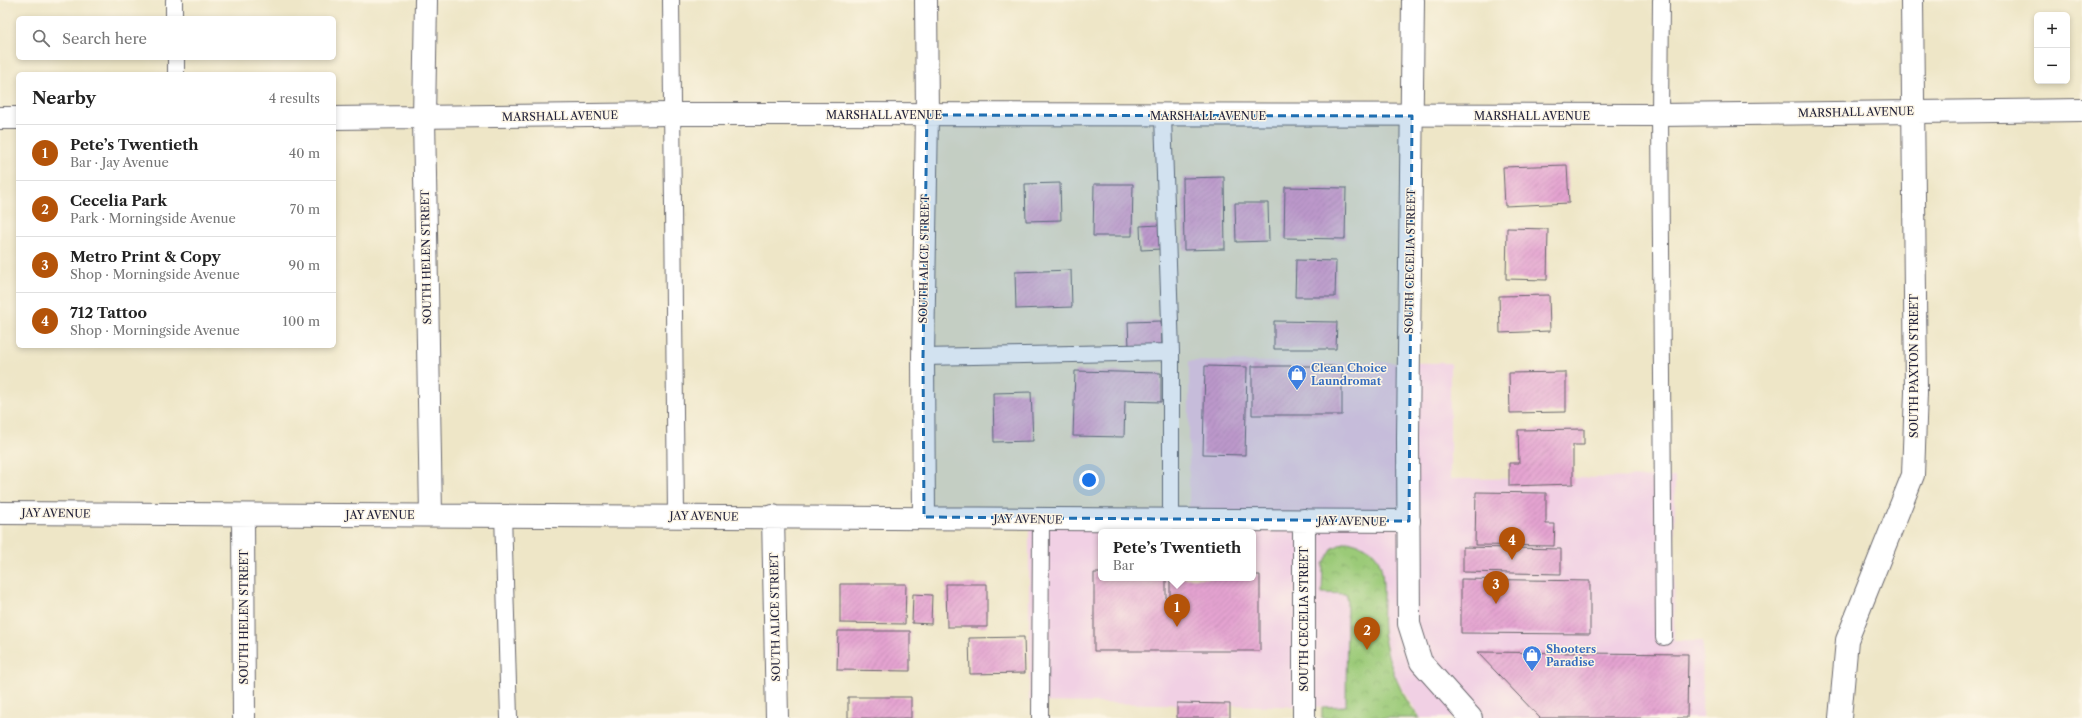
<!DOCTYPE html>
<html lang="en">
<head>
<meta charset="utf-8">
<style>
  :root { --surface:#fff; --page:#f6f6f6; --text:#222; --muted:#767676; --line:#e0e0e0; --accent:#b45309 }
  body { margin:0; font-family:"Libre Caslon Text",serif; background:var(--page); color:var(--text) }
  .controls { position:absolute; right:12px; top:12px; display:grid; overflow:hidden; border-radius:6px; box-shadow:0 2px 6px #0003 }
  .controls button { width:36px; height:36px; display:grid; place-items:center; padding:0; border:0; border-bottom:1px solid var(--line); background:var(--surface); color:var(--text); font:20px sans-serif }
  .you { position:absolute; left:1089px; top:480px; width:14px; height:14px; margin:-10px; border:3px solid #fff; border-radius:50%; background:#1a73e8; box-shadow:0 0 0 6px #1a73e833 }
  .badge { display:grid; place-items:center; width:26px; height:26px; border-radius:50%; background:var(--accent); color:#fff; font-size:13px; font-weight:700 }
  .pin { position:absolute; translate:-50% -33px; filter:drop-shadow(0 1px 2px #0008) }
  .pin::after { content:''; position:absolute; top:21px; width:14px; height:12px; background:inherit; clip-path:polygon(0 0,100% 0,50% 100%) }
  .popup { position:absolute; left:1098px; top:529px; width:158px; height:52px; box-sizing:border-box; display:grid; place-content:center; border-radius:6px; background:var(--surface); filter:drop-shadow(0 1px 3px #0005); font-size:13px; white-space:nowrap; color:var(--muted) }
  .popup b { font-size:15px; color:var(--text) }
  .popup::after { content:''; position:absolute; left:50%; top:100%; margin-left:-8px; border:8px solid transparent; border-top-color:var(--surface) }
  .list { margin:0; padding:0; list-style:none }
  h2 { display:flex; justify-content:space-between; align-items:center; height:52px; margin:0; padding:0 16px; font-size:17px }
  h2 small { font-size:13px; font-weight:400; color:var(--muted) }
  .list li { display:grid; grid-template-columns:26px 1fr auto; gap:12px; align-items:center; box-sizing:border-box; height:56px; padding:0 16px; border-top:1px solid var(--line) }
  .list b { display:block; font-size:15px; white-space:nowrap }
  .list p { margin:0; font-size:13px; white-space:nowrap; color:var(--muted) }
  .list em { font-size:13px; font-style:normal; color:var(--muted) }
  .icon { flex:none; width:22px; height:22px; fill:none; stroke:currentColor; stroke-width:2; stroke-linecap:round; stroke-linejoin:round }
  .map { position:relative; flex:none; width:2082px; height:718px; overflow:hidden }
  .search { position:absolute; background:var(--surface); box-shadow:0 2px 6px #0003; left:16px; top:16px; width:320px; height:44px; display:flex; align-items:center; gap:10px; box-sizing:border-box; padding:0 14px; border-radius:6px; color:var(--muted); font-size:15px }
  .panel { position:absolute; background:var(--surface); box-shadow:0 2px 6px #0003; left:16px; top:72px; width:320px; height:276px; border-radius:6px }
  .map>svg:first-child { display:block }
  .built { fill:#f1d0e4; fill-rule:evenodd }
  .park { fill:url(#park-crowns); stroke:#5e765a }
  .building { fill:url(#building-hatch) }
  .lines { fill:none; stroke-linecap:round; stroke-linejoin:round }
  .lane-casing { stroke:#69676c; stroke-width:18 }
  .street-casing { stroke:#69676c; stroke-width:24 }
  .secondary-casing { stroke:#69676c; stroke-width:24 }
  .lane { stroke:#fff; stroke-width:16 }
  .street { stroke:#fff; stroke-width:22 }
  .secondary { stroke:#fff; stroke-width:22 }
  .marked { fill:#1f6fb2; fill-opacity:0.2; stroke:#1f6fb2; stroke-width:3; stroke-dasharray:8 5; stroke-linejoin:round }
  .labels { text-anchor:middle; dominant-baseline:central; stroke-width:3; stroke-linejoin:round; paint-order:stroke }
  .street-label { font-size:11px; fill:#22223b; stroke:#fcf5e5 }
  .shop-label { font-size:11px; font-weight:bold; fill:#366cbe; stroke:#fcf5e5; text-anchor:start }
</style>
</head>
<body>
<div class="map">
<svg width="2082" height="718" viewBox="0 0 2082 718">
  <defs>
    <pattern id="park-crowns" width="20" height="18" patternUnits="userSpaceOnUse"><rect width="20" height="18" fill="#9bca78"/><path d="M2 6a3 3 0 1 1 6 0M12 15a3 3 0 1 1 6 0" fill="none" stroke="#85ad69"/></pattern>
    <pattern id="building-hatch" width="6" height="6" patternUnits="userSpaceOnUse"><rect width="6" height="6" fill="#e4a3d0"/><path d="M-1 1l2-2M0 6l6-6M5 7l2-2" fill="none" stroke="#c38cb4"/></pattern>
  </defs>
  <rect width="100%" height="100%" fill="#fcf5e5"/>
  <filter id="ink" filterUnits="userSpaceOnUse"><feTurbulence type="fractalNoise" baseFrequency=".025" numOctaves="2"/><feDisplacementMap in="SourceGraphic" scale="8" xChannelSelector="R" yChannelSelector="G"/><feConvolveMatrix kernelMatrix="1 2 1 2 8 2 1 2 1" color-interpolation-filters="sRGB"/></filter>
  <filter id="wash" filterUnits="userSpaceOnUse"><feTurbulence type="fractalNoise" baseFrequency=".012" numOctaves="4" result="noise"/><feDisplacementMap in="SourceGraphic" scale="16" xChannelSelector="R" yChannelSelector="G"/><feGaussianBlur stdDeviation="0.9" result="paint"/><feColorMatrix in="noise" values="0 0 0 0 0 0 0 0 0 0 0 0 0 0 0 0 0 1.4 0 .05"/><feComposite in="paint" operator="in"/></filter>
  <g filter="url(#wash)">
    <rect width="100%" height="100%" fill="#eee6c7"/>
    <!-- built -->
    <path class="built" d="M1189,361L1450,363V479L1675,477L1674,641H1703L1702,718H1420L1392,671L1383,629V584L1322,593H1347L1346,707L1029,702V510L1189,512ZM1101,532H1253V578H1101Z"/>
    <!-- park -->
    <path class="park" d="M1348,541C1359,544 1372,547 1378,559C1387,575 1381,610 1383,629C1385,655 1401,699 1420,718H1322V707L1346,706L1347,594L1322,593L1323,564L1333,548Z"/>
    <g id="blocks">
      <!-- building -->
      <path class="building" d="M1567,165L1569,203L1505,206L1503,167Z
        M1224,177L1225,249L1184,250L1183,178Z
        M1060,183L1061,220L1026,221L1025,184Z
        M1094,184H1133L1132,236H1093Z
        M1285,187L1346,188L1345,239L1284,238Z
        M1235,203H1268L1269,241L1236,242Z
        M1160,225L1161,249L1141,250L1140,226Z
        M1507,228L1548,229L1547,280L1506,279Z
        M1296,260L1336,261L1335,297H1295Z
        M1071,270L1072,307L1016,309L1015,272Z
        M1549,295L1550,331L1500,333L1499,296Z
        M1161,321L1162,346L1129,347L1128,322Z
        M1274,321L1337,322L1336,349H1274Z
        M1205,366L1247,367L1245,455L1203,454Z
        M1252,366H1342V415H1252Z
        M1075,371L1161,373V402L1125,401L1124,437L1073,436Z
        M1566,372V412L1510,413L1509,373Z
        M1031,392L1033,441L994,442L993,393Z
        M1584,429V445H1573V484L1509,486V463H1519L1518,430Z
        M1476,492L1546,493V524H1555L1554,546L1475,545Z
        M1463,547L1561,549V574L1463,572Z
        M1094,573H1101V578H1166V603H1170V578H1253V575H1260V651H1094Z
        M1461,579L1590,581V634L1461,633Z
        M840,584H906L905,624L840,623Z
        M946,584H987V627H947Z
        M913,594L932,595L931,624L912,623Z
        M838,631H910V671L837,670Z
        M1024,637L1025,673L970,674L969,638Z
        M1477,652L1688,654L1687,718H1540Z
        M848,697H911V718H848Z
        M1177,703L1230,704V718H1177Z"/>
    </g>
  </g>
  <g filter="url(#ink)">
    <use href="#blocks" fill-opacity="0" stroke="#69676c" stroke-width="1"/>
    <g class="lines">
      <defs>
        <path id="lane" d="M174,0V18
          M671,0L676,515
          M1661,0L1660,115L1664,637
          M176,58V74
          M1163,116L1171,352V520
          M923,357L1171,352
          M503,514L509,718
          M1040,718L1041,519"/>
        <path id="street" d="M426,0L424,118L431,515
          M0,118H18
          M334,118L672,114L1660,115L2082,110
          M0,513L1409,521
          M243,515L244,718
          M773,516L777,718
          M924,517L923,357L927,115L926,0
          M1304,520V718
          M1840,718L1847,640L1913,475L1916,392L1912,0"/>
        <path id="secondary" d="M1413,0L1408,438L1409,624L1421,662L1471,718"/>
      </defs>
      <!-- lane casing -->
      <use href="#lane" class="lane-casing"/>
      <!-- street casing -->
      <use href="#street" class="street-casing"/>
      <!-- secondary casing -->
      <use href="#secondary" class="secondary-casing"/>
      <!-- lane -->
      <use href="#lane" class="lane"/>
      <!-- street -->
      <use href="#street" class="street"/>
      <!-- secondary -->
      <use href="#secondary" class="secondary"/>
    </g>
  </g>
  <!-- marked area -->
  <path class="marked" d="M927,115L1412,116L1409,521L924,517L923,357Z"/>
  <!-- icons -->
  <defs>
    <symbol id="shop-pin" viewBox="-11 -11 22 30"><path d="M0 17L-7.5 6A9.5 9.5 0 1 1 7.5 6Z" fill="#3f7fe0" stroke="#fcf5e5"/><path d="M-5-2.5h2.3a2.7 3.5 0 0 1 5.4 0H5L5.5 6h-11ZM-1.5-2.5h3a1.5 2.3 0 0 0-3 0Z" fill="#fff"/></symbol>
  </defs>
  <g fill-rule="evenodd">
    <use href="#shop-pin" x="1286" y="363" width="22" height="30"/>
    <use href="#shop-pin" x="1521" y="644" width="22" height="30"/>
  </g>
  <g class="labels">
    <!-- street labels -->
    <g class="street-label">
      <text transform="translate(1856 112) rotate(-1)">MARSHALL AVENUE</text>
      <text x="884" y="115">MARSHALL AVENUE</text>
      <text transform="translate(560 116) rotate(-1)">MARSHALL AVENUE</text>
      <text x="1208" y="116">MARSHALL AVENUE</text>
      <text x="1532" y="116">MARSHALL AVENUE</text>
      <text transform="translate(426 257) rotate(-91)">SOUTH HELEN STREET</text>
      <text transform="translate(924 259) rotate(-89)">SOUTH ALICE STREET</text>
      <text transform="translate(1410 261) rotate(-89)">SOUTH CECELIA STREET</text>
      <text transform="translate(1914 366) rotate(-90)">SOUTH PAXTON STREET</text>
      <text transform="translate(56 513) rotate(1)">JAY AVENUE</text>
      <text x="380" y="515">JAY AVENUE</text>
      <text transform="translate(704 516) rotate(1)">JAY AVENUE</text>
      <text transform="translate(1028 519) rotate(1)">JAY AVENUE</text>
      <text transform="translate(1352 521) rotate(1)">JAY AVENUE</text>
      <text transform="translate(244 617) rotate(-90)">SOUTH HELEN STREET</text>
      <text transform="translate(775 617) rotate(-91)">SOUTH ALICE STREET</text>
      <text transform="translate(1304 619) rotate(-90)">SOUTH CECELIA STREET</text>
    </g>
    <!-- shop labels -->
    <g class="shop-label">
      <text x="1311" y="368">Clean Choice<tspan x="1311" dy="13">Laundromat</tspan></text>
      <text x="1546" y="649">Shooters<tspan x="1546" dy="13">Paradise</tspan></text>
    </g>
  </g>
</svg>
<div class="controls">
<button>+</button>
<button>−</button>
</div>
<div class="you"></div>
<div class="pin badge" style="left:1177px;top:627px">1</div>
<div class="popup"><b>Pete’s Twentieth</b>Bar</div>
<div class="pin badge" style="left:1367px;top:650px">2</div>
<div class="pin badge" style="left:1496px;top:604px">3</div>
<div class="pin badge" style="left:1512px;top:560px">4</div>
<div class="search"><svg class="icon" aria-label="search" viewBox="0 0 24 24"><circle cx="10" cy="10" r="6"/><path d="M15 15l6 6"/></svg>Search here</div>
<section class="panel">
<h2>Nearby<small>4 results</small></h2>
<ul class="list">
<li><span class="badge">1</span><div><b>Pete’s Twentieth</b><p>Bar · Jay Avenue</p></div><em>40 m</em></li>
<li><span class="badge">2</span><div><b>Cecelia Park</b><p>Park · Morningside Avenue</p></div><em>70 m</em></li>
<li><span class="badge">3</span><div><b>Metro Print &amp; Copy</b><p>Shop · Morningside Avenue</p></div><em>90 m</em></li>
<li><span class="badge">4</span><div><b>712 Tattoo</b><p>Shop · Morningside Avenue</p></div><em>100 m</em></li>
</ul>
</section>
</div>
</body>
</html>
